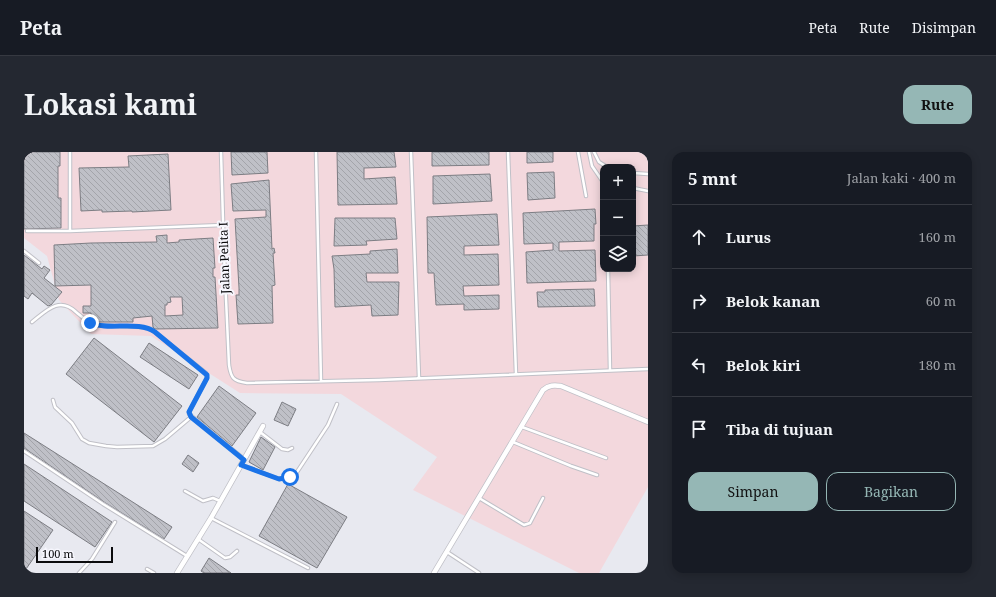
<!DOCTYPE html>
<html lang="id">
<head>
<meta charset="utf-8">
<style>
  :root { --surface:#171b24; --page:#242831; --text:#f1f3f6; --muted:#9ea1a6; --line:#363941; --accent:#95b7b5 }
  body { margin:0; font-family:"Noto Serif",serif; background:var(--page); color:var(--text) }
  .controls { position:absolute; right:12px; top:12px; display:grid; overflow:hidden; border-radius:8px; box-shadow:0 2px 10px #0003 }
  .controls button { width:36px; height:36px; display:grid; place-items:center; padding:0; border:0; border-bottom:1px solid var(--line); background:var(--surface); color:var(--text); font:20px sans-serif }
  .scale { position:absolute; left:12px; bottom:10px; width:77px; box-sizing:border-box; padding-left:4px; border:2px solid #0b0b0d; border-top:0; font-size:11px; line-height:14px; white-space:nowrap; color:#0b0b0d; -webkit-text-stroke:3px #f6f6fd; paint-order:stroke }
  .stop { position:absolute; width:12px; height:12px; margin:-9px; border:3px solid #1a73e8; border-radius:50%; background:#fff }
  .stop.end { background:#1a73e8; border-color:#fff; box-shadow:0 1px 4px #0008 }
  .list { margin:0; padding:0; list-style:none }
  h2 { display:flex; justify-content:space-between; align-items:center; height:52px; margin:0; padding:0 16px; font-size:17px }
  h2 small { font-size:13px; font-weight:400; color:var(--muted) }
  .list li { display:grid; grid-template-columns:26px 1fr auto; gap:12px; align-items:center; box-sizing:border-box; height:64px; padding:0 16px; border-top:1px solid var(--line) }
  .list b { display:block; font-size:15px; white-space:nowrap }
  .list em { font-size:13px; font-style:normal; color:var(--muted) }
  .actions { display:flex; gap:8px; padding:12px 16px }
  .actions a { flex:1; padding:9px 0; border:1px solid var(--accent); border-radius:12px; text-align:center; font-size:14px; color:var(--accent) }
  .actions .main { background:var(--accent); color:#111 }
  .icon { flex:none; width:22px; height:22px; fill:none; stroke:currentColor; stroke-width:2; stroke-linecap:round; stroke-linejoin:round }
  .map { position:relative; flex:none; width:624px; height:421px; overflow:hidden; border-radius:12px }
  header { display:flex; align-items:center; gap:24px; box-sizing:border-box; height:56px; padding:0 20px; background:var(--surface); border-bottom:1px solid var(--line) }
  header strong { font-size:19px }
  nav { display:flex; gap:22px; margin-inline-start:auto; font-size:14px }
  .intro { display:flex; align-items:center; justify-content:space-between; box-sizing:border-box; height:96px; padding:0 24px }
  h1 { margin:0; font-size:28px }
  .button { padding:10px 18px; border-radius:12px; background:var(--accent); color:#111; font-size:14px; font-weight:700 }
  main { display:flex; gap:24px; padding:0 24px }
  aside { flex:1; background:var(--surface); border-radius:12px; box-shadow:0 2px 10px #0003 }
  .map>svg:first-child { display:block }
  .industrial { fill:#f3d8dd; fill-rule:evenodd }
  .building { fill:url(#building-back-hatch); stroke:#7c7d83; fill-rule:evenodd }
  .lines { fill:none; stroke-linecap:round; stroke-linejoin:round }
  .lane-casing { stroke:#c0c0c7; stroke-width:4.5 }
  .street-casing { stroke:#c0c0c7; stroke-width:6 }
  .lane { stroke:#fff; stroke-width:2.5 }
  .street { stroke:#fff; stroke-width:4.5 }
  .route { stroke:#1a73e8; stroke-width:5 }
  .labels { text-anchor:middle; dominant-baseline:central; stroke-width:4; stroke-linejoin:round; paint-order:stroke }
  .street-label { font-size:12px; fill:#0b0b0d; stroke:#f6f6fd }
</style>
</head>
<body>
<header>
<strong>Peta</strong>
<nav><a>Peta</a><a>Rute</a><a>Disimpan</a></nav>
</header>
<div class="intro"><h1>Lokasi kami</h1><a class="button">Rute</a></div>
<main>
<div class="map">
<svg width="624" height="421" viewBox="0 0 624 421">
  <defs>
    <pattern id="building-back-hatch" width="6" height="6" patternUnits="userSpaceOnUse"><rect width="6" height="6" fill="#bfc0c7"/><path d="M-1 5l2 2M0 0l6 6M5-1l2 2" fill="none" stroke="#a3a4aa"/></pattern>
  </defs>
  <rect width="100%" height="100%" fill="#e8e9f0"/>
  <!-- industrial -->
  <path class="industrial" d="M0,0H624V335L575,421H555L389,338L413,305L317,242L216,241L127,184L67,182L35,148L23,104L0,86ZM579,15H609V117H579Z"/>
  <!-- building -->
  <path class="building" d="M0,0H36V14H34V46H37V76L0,77Z
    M207,0H243L244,21L208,23Z
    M313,0H370L372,15L340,16V27L371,25L373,52L314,53Z
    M408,0H465V13L408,14Z
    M503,0H529V10L503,11Z
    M144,2L147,58L108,60V59L78,60V58L57,59L55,16L105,15L104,4Z
    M530,20L531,46L504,48L503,21Z
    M466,22L468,49L409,52V24Z
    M245,28L248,97L250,96L251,101H249L251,133L248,134L249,171L214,172L212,143H215V136L211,67L242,65V58L209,59L207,32Z
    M571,57L572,72H570V89L535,90V99L571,98L572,129L503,131L502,100L529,98V91L500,92L499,61Z
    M473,62L475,93L440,94V103L474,102L475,133L439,134L440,144L475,143V157L440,158V152L412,153L410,121H404L403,65Z
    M311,66H371L373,87L342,89L343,93L310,94Z
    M624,73V103L609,104V74Z
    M143,83V91L155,90V88L189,86L191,116H189V125H191L194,176L131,177L129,175L128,164L109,166V170H70L67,168V161H59V154H67V133L31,134L30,93L67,91L133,90L132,84ZM146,145H158L159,163L141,164V153H143V151L147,150Z
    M373,97L374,121H342L343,130H375L374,163L348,164L347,153L311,155L310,117L308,104L346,102V99Z
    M0,103L18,117L20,114L26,118L20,126L38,140L27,153L24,154L8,141L4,147L0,144Z
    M570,137L571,154L514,155L513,140H521V138Z
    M70,186L158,254L130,290L42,222Z
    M125,191L174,223L165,237L116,205Z
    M195,234L232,261L208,294L173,265Z
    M258,250L272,257L264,274L250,268Z
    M0,281L148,375L140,387L80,350L0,296Z
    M237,285L251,295L239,318L225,310Z
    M164,303L175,311L169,320L158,312Z
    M0,312L88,370L71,395L0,349Z
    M264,332L323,365L293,416L235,384Z
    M0,359L29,378L0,420Z
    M185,406L207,421H180L177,419Z"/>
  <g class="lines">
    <defs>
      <path id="lane" d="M46,0V79L199,73
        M197,0L200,102L205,213C207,226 209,229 223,231L355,228L624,217
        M292,0L297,229
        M387,0L395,226
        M484,0L492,222
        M554,0L562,44
        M565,0L568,14L579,30
        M570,0L575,10L583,15
        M609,21L624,22
        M609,36L624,39
        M3,79H46
        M0,99L15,111
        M584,117L586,218
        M8,170C22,159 35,144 52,160C58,165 63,170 70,173L117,175L127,177L182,221L183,226L165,260V262L220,307
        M29,248L31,255L48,271L58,287L65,291L82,294L93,295L129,294L141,287L167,265
        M498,275L582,306
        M236,280L258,297L264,298L268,296
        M489,290L547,314L573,323
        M0,299L79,352L163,404
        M218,313L255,327L266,325L273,320L304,273L313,252
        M161,339L179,349L189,346L196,349
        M455,346L500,373L506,371L519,346
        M187,366L284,416
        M174,387L201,406L206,405L213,399
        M423,400L455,421
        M123,417L130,421
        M55,421L68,407L91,370"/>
      <path id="street" d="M153,421L187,366L239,274
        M410,421L519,238C525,233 530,233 537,234L624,270"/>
    </defs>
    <!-- lane casing -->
    <use href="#lane" class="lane-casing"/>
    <!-- street casing -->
    <use href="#street" class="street-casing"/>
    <!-- lane -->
    <use href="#lane" class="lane"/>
    <!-- street -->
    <use href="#street" class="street"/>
  </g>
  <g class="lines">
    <!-- route -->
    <path class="route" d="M66,171C85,179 114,168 131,180L183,223V226L165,260L167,265L220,308L217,313L255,327L266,325"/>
  </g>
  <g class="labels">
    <!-- street labels -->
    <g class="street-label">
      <text transform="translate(200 106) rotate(-92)">Jalan Pelita I</text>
    </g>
  </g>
</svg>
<div class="controls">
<button>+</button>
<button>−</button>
<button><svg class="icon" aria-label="layers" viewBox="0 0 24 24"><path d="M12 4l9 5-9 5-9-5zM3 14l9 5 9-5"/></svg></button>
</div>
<div class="scale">100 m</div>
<div class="stop" style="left:266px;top:325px"></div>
<div class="stop end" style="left:66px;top:171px"></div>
</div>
<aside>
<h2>5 mnt<small>Jalan kaki · 400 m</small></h2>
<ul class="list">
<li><svg class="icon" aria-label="ahead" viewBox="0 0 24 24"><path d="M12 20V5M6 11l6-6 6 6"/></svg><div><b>Lurus</b></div><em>160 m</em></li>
<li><svg class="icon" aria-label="right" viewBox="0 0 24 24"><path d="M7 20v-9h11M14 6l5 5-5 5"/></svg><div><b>Belok kanan</b></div><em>60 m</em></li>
<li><svg class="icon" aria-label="left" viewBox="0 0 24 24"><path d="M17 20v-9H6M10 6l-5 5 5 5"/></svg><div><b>Belok kiri</b></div><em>180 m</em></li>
<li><svg class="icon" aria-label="arrive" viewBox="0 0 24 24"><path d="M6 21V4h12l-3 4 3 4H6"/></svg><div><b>Tiba di tujuan</b></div></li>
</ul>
<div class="actions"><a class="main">Simpan</a><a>Bagikan</a></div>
</aside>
</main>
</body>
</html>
